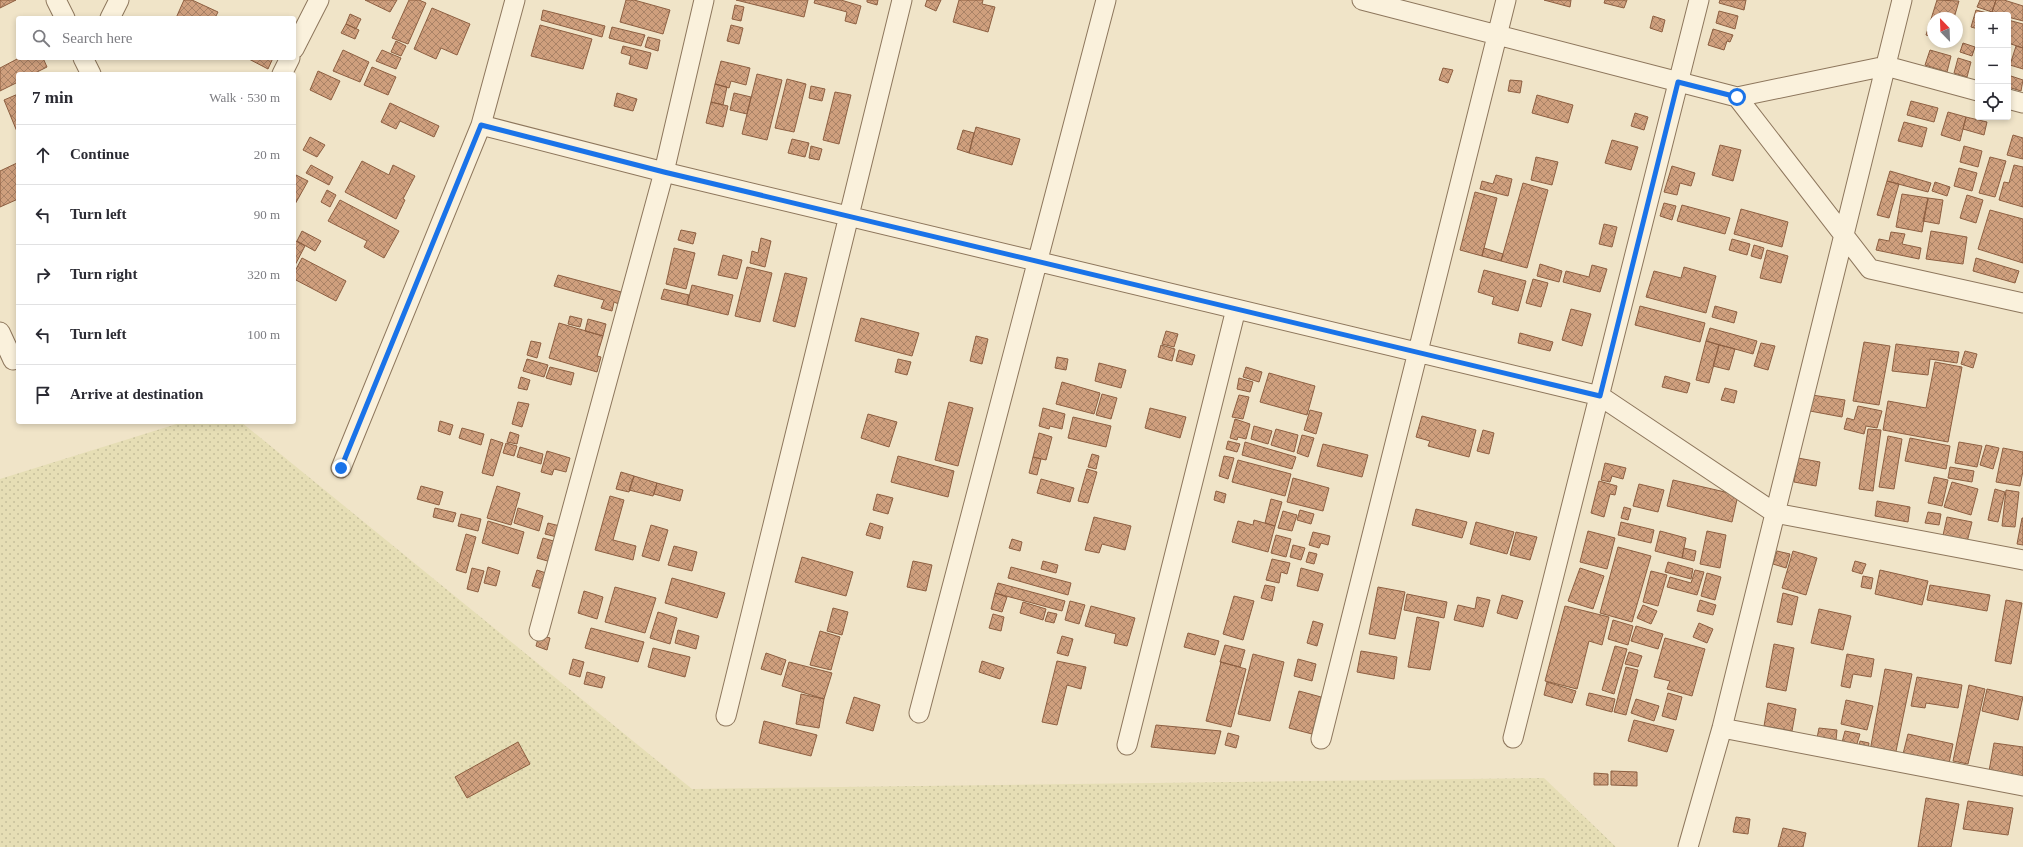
<!DOCTYPE html>
<html lang="en">
<head>
<meta charset="utf-8">
<style>
  :root { --surface:#fff; --page:#f2f2f3; --text:#2b2b33; --muted:#7c7c81; --line:#e1e1e2 }
  body { margin:0; font-family:"Times New Roman",serif; background:var(--page); color:var(--text) }
  .controls { position:absolute; right:12px; top:12px; display:grid; overflow:hidden; border-radius:4px; box-shadow:0 2px 6px #0003 }
  .controls button { width:36px; height:36px; display:grid; place-items:center; padding:0; border:0; border-bottom:1px solid var(--line); background:var(--surface); color:var(--text); font:20px sans-serif }
  .compass { position:absolute; left:1927px; top:12px; width:36px; height:36px; border-radius:50%; background:var(--surface); box-shadow:0 2px 6px #0003; rotate:337deg }
  .stop { position:absolute; width:12px; height:12px; margin:-9px; border:3px solid #1a73e8; border-radius:50%; background:#fff }
  .stop.end { background:#1a73e8; border-color:#fff; box-shadow:0 1px 4px #0008 }
  .list { margin:0; padding:0; list-style:none }
  h2 { display:flex; justify-content:space-between; align-items:center; height:52px; margin:0; padding:0 16px; font-size:17px }
  h2 small { font-size:13px; font-weight:400; color:var(--muted) }
  .list li { display:grid; grid-template-columns:26px 1fr auto; gap:12px; align-items:center; box-sizing:border-box; height:60px; padding:0 16px; border-top:1px solid var(--line) }
  .list b { display:block; font-size:15px; white-space:nowrap }
  .list em { font-size:13px; font-style:normal; color:var(--muted) }
  .icon { flex:none; width:22px; height:22px; fill:none; stroke:currentColor; stroke-width:2; stroke-linecap:round; stroke-linejoin:round }
  .map { position:relative; flex:none; width:2023px; height:847px; overflow:hidden }
  .search { position:absolute; background:var(--surface); box-shadow:0 2px 6px #0003; left:16px; top:16px; width:280px; height:44px; display:flex; align-items:center; gap:10px; box-sizing:border-box; padding:0 14px; border-radius:4px; color:var(--muted); font-size:15px }
  .panel { position:absolute; background:var(--surface); box-shadow:0 2px 6px #0003; left:16px; top:72px; width:280px; height:352px; border-radius:4px }
  .map>svg:first-child { display:block }
  .farmland { fill:url(#farmland-dots) }
  .building { fill:url(#building-cross-hatch); stroke:#8d5f41 }
  .lines { fill:none; stroke-linecap:round; stroke-linejoin:round }
  .minor-casing { stroke:#8d765c; stroke-width:21 }
  .minor { stroke:#faf1dc; stroke-width:19 }
  .route { stroke:#1a73e8; stroke-width:5 }
</style>
</head>
<body>
<div class="map">
<svg width="2023" height="847" viewBox="0 0 2023 847">
  <defs>
    <pattern id="farmland-dots" width="8" height="8" patternUnits="userSpaceOnUse"><rect width="8" height="8" fill="#e6deb5"/><path d="M2 2h.1M6 6h.1" fill="none" stroke="#c6bf9b" stroke-width="1.8" stroke-linecap="round"/></pattern>
    <pattern id="building-cross-hatch" width="8" height="8" patternUnits="userSpaceOnUse"><rect width="8" height="8" fill="#cf9f7d"/><path d="M0 0l8 8M0 8l8-8" fill="none" stroke="#a98266"/></pattern>
  </defs>
  <rect width="100%" height="100%" fill="#f0e4c8"/>
  <!-- farmland -->
  <path class="farmland" d="M183,422H241L692,789L1544,778L1616,847H0V479Z"/>
  <!-- building -->
  <path class="building" d="M0,0H16L0,8Z
    M184,0H192L218,12L215,18H176Z
    M365,0H397L390,12Z
    M409,0H419L426,3L408,44L392,38Z
    M626,0H634L670,10L663,34L620,22Z
    M736,0H808L804,17Z
    M815,0H841L861,6L856,24L845,21L847,12L814,3Z
    M867,0H878L877,5L867,2Z
    M927,0H941L936,11L925,6Z
    M959,0H983L982,4L995,7L988,32L953,22Z
    M1544,0H1571L1570,7Z
    M1605,0H1627L1624,8L1604,3Z
    M1720,0H1746L1744,10L1719,3Z
    M1937,0L1959,1L1954,18H1933V37L1926,35Z
    M1980,0H1996L1992,12L1977,7Z
    M1996,0H2004L2023,6V21L2008,17V15L1992,12Z
    M735,5L744,7L741,21L732,19Z
    M432,8L470,24L457,55L441,48L436,59L414,49Z
    M543,10L605,26L602,37L541,20Z
    M1976,10L1991,14L1978,15V29L1971,27Z
    M1719,11L1738,16L1735,29L1716,23Z
    M350,14L361,19L356,29L346,24Z
    M1653,16L1665,20L1662,32L1650,28Z
    M2008,20L2023,24V48L2008,43Z
    M346,24L359,30L355,39L341,33Z
    M540,25L592,39L583,69L531,56Z
    M731,25L743,28L739,44L727,41Z
    M612,27L645,35L641,46L609,38Z
    M1713,29L1733,35L1730,42L1727,41L1724,50L1708,45Z
    M648,37L660,40L658,51L645,47Z
    M396,41L406,46L401,56L391,52Z
    M1963,43L1975,47L1972,56L1960,52Z
    M623,46L651,53L647,69L629,64L631,56L621,53Z
    M2016,46L2023,48V69L2010,65Z
    M343,50L369,62L360,82L333,71Z
    M382,50L401,58L396,69L376,61Z
    M1930,50L1951,56L1947,72L1925,65Z
    M19,58H43L47,67L33,74H18V82L0,91V68Z
    M247,58H273L268,69Z
    M1958,58L1971,62L1967,77L1954,73Z
    M721,61L750,68L746,85L731,81L729,88L715,84Z
    M372,67L396,77L388,95L364,85Z
    M1443,68L1453,70L1448,83L1439,80Z
    M318,71L340,81L331,100L310,90Z
    M757,74L782,80L767,140L742,134Z
    M2008,75L2023,80L2021,91L2008,87Z
    M787,79L806,84L794,132L775,128Z
    M1510,80L1522,81L1520,93L1508,91Z
    M715,84L727,87L723,105L711,102Z
    M811,86L825,89L822,101L809,98Z
    M835,92L851,95L839,144L823,140Z
    M617,93L637,99L633,111L614,106Z
    M734,93L751,97L747,114L730,110Z
    M18,94V134L4,100Z
    M1537,95L1573,105L1568,123L1532,113Z
    M1911,101L1938,108L1934,122L1907,115Z
    M711,102L728,106L723,127L706,123Z
    M390,103L439,126L434,137L400,121L396,129L381,122Z
    M1948,112L1966,117L1960,141L1941,135Z
    M1635,113L1648,117L1644,130L1631,126Z
    M1966,117L1987,122L1984,135L1963,129Z
    M1904,122L1927,128L1922,147L1898,141Z
    M976,127L1020,139L1012,165L969,153Z
    M963,130L974,133L969,153L957,149Z
    M2013,135L2023,138V159L2007,155Z
    M310,137L325,145L317,157L303,150Z
    M792,139L809,143L805,157L788,153Z
    M1612,140L1638,147L1631,170L1605,163Z
    M1720,145L1741,150L1733,181L1712,175Z
    M811,146L822,149L819,160L809,158Z
    M1964,146L1982,151L1978,167L1960,162Z
    M1536,157L1558,162L1552,185L1531,180Z
    M1990,157L2006,161L1995,197L1979,193Z
    M362,161L389,175L393,165L415,176L403,199L405,200L396,219L345,192Z
    M17,163L18,199L0,207V171Z
    M311,165L333,177L329,185L306,173Z
    M2014,165L2023,167V207L1999,200L2004,182L2009,183Z
    M1672,166L1695,173L1691,186L1680,183L1677,195L1664,192Z
    M1959,168L1977,173L1972,191L1954,186Z
    M1890,171L1931,183L1928,192L1887,181Z
    M294,174L308,181L294,206Z
    M1496,175L1512,179L1508,196L1480,189L1482,181L1493,184Z
    M1887,181L1899,184L1889,218L1877,215Z
    M1935,182L1950,187L1947,196L1932,191Z
    M1523,183L1548,190L1527,268L1501,261Z
    M327,190L336,195L330,207L321,202Z
    M1475,192L1497,198L1482,256L1460,250Z
    M1902,194L1928,198L1922,232L1896,227Z
    M1967,195L1983,200L1976,223L1960,218Z
    M1928,198L1943,200L1939,224L1923,221Z
    M340,200L399,231L384,258L364,247L367,241L328,221Z
    M1664,203L1676,206L1672,220L1660,216Z
    M1682,205L1730,218L1725,234L1677,221Z
    M1741,209L1788,222L1782,247L1734,234Z
    M1990,210L2023,219V263L1978,249Z
    M1604,224L1617,227L1612,247L1599,244Z
    M681,230L696,233L693,244L678,240Z
    M302,231L321,241L315,251L297,241Z
    M1931,231L1967,237L1963,264L1926,259Z
    M1891,232L1905,234L1902,244L1921,248L1919,259L1876,250L1879,239L1889,241Z
    M761,238L771,241L765,267L750,263L752,251L758,253Z
    M1732,239L1750,244L1747,255L1729,250Z
    M294,240L305,246L294,267Z
    M1754,245L1764,248L1761,259L1751,256Z
    M674,248L695,253L686,289L666,284Z
    M1484,248L1503,254L1501,261L1482,256Z
    M1767,250L1788,256L1781,283L1760,278Z
    M723,255L742,260L737,279L718,275Z
    M302,258L346,281L336,301L294,279V273Z
    M1976,258L2019,271L2015,283L1973,271Z
    M1540,264L1562,271L1559,282L1537,276Z
    M1592,265L1607,269L1600,292L1563,282L1566,271L1589,277Z
    M747,267L772,273L760,322L735,316Z
    M1684,267L1716,276L1706,313L1646,297L1654,271L1681,278Z
    M1484,270L1526,281L1518,311L1492,304L1494,297L1478,292Z
    M785,273L807,278L795,327L773,321Z
    M558,275L625,293L621,305L614,302L612,311L601,308L604,300L554,286Z
    M1533,279L1548,283L1541,307L1526,303Z
    M692,285L733,295L728,315L687,305Z
    M664,289L689,295L687,305L661,299Z
    M1640,306L1705,323L1700,342L1635,325Z
    M1715,306L1737,312L1734,323L1712,317Z
    M1571,309L1591,314L1582,346L1562,340Z
    M570,316L582,319L580,327L568,324Z
    M861,318L919,333L912,356L855,341Z
    M588,319L606,324L603,336L585,331Z
    M559,323L603,336L597,356L601,357L597,372L549,358Z
    M1710,328L1757,341L1753,354L1706,341Z
    M1166,331L1178,334L1174,347L1162,344Z
    M1520,333L1553,342L1550,351L1518,343Z
    M976,336L988,339L982,364L970,361Z
    M531,341L541,343L537,358L527,355Z
    M1706,341L1719,345L1709,383L1696,380Z
    M1864,342L1890,346L1879,405L1853,401Z
    M1761,343L1775,346L1768,370L1754,366Z
    M1896,344L1959,352L1957,363L1930,359L1928,375L1892,371Z
    M1161,345L1175,349L1172,361L1158,357Z
    M1719,345L1735,349L1729,370L1713,366Z
    M1179,350L1195,355L1192,365L1176,361Z
    M1965,351L1977,354L1973,368L1961,364Z
    M1057,357L1068,359L1066,370L1055,368Z
    M527,359L548,365L544,377L523,371Z
    M898,359L911,362L907,375L895,372Z
    M1935,362L1962,367L1948,442L1883,430L1888,401L1926,408Z
    M1099,363L1126,370L1121,388L1095,381Z
    M550,367L574,373L571,385L546,378Z
    M1246,367L1262,372L1259,382L1243,377Z
    M1269,373L1315,386L1307,415L1260,402Z
    M1665,376L1690,383L1687,393L1662,387Z
    M521,377L530,380L527,390L518,388Z
    M1239,378L1253,382L1250,392L1237,389Z
    M1062,382L1100,393L1094,414L1056,404Z
    M1725,388L1737,391L1734,403L1721,400Z
    M1102,394L1117,398L1111,419L1096,415Z
    M1239,395L1249,397L1243,419L1232,417Z
    M1812,395L1845,400L1842,417L1810,411Z
    M518,402L529,404L522,427L512,424Z
    M949,402L973,408L958,466L935,460Z
    M1858,406L1882,411L1877,428L1866,426L1864,434L1844,429L1847,418L1854,420Z
    M1043,408L1065,414L1062,429L1050,426L1049,429L1039,426Z
    M1150,408L1186,417L1180,438L1145,428Z
    M1310,410L1322,413L1316,434L1304,430Z
    M868,414L897,422L889,447L861,438Z
    M1422,416L1476,430L1469,457L1428,446L1430,441L1416,437Z
    M1073,417L1111,426L1106,447L1068,438Z
    M1235,419L1250,424L1246,439L1238,437L1237,440L1230,438Z
    M440,421L453,425L450,435L438,431Z
    M1254,426L1272,431L1268,444L1251,439Z
    M462,428L484,434L481,445L459,438Z
    M1276,429L1298,435L1294,452L1271,445Z
    M1868,429L1881,430L1873,491L1859,489Z
    M1483,430L1494,433L1489,454L1477,451Z
    M510,432L519,435L517,444L507,442Z
    M1039,433L1052,437L1046,460L1033,457Z
    M1302,435L1314,438L1308,457L1297,453Z
    M1888,436L1902,439L1894,489L1879,487Z
    M1910,438L1950,446L1946,469L1905,461Z
    M491,439L503,443L493,476L482,473Z
    M1228,441L1240,444L1237,452L1226,449Z
    M1245,442L1296,457L1292,469L1242,455Z
    M1959,442L1982,446L1977,467L1955,463Z
    M506,443L517,446L514,456L503,453Z
    M1323,444L1368,455L1362,477L1317,466Z
    M1986,445L1999,448L1993,469L1980,465Z
    M520,447L543,454L541,464L517,457Z
    M2003,448L2023,452V471L2020,486L1996,482Z
    M547,451L570,458L566,472L554,469L552,475L541,472Z
    M1092,454L1099,456L1096,469L1088,467Z
    M898,456L954,471L948,497L891,482Z
    M1224,456L1234,458L1228,479L1219,476Z
    M1033,457L1041,459L1037,475L1029,473Z
    M1798,458L1820,462L1816,486L1794,482Z
    M1238,460L1291,474L1285,496L1232,482Z
    M1605,463L1626,468L1623,479L1612,476L1610,482L1601,480Z
    M1950,467L1974,471L1972,482L1948,478Z
    M1087,469L1097,472L1088,503L1078,501Z
    M621,472L634,476L629,492L616,489Z
    M634,476L657,483L653,496L629,490Z
    M1934,477L1948,480L1942,506L1928,503Z
    M1293,478L1329,488L1323,511L1287,502Z
    M1041,479L1074,488L1070,502L1037,493Z
    M1673,480L1738,495L1732,522L1667,506Z
    M1599,481L1617,486L1615,495L1610,494L1604,517L1591,513Z
    M1952,482L1978,489L1971,515L1944,507Z
    M657,483L683,490L680,501L654,494Z
    M1639,484L1664,490L1658,512L1633,506Z
    M421,486L443,492L439,505L417,499Z
    M497,486L520,493L511,525L487,518Z
    M1995,489L2005,492L1998,522L1988,520Z
    M2006,490L2019,492L2015,527L2002,526Z
    M1216,491L1226,494L1224,503L1214,500Z
    M877,494L893,498L888,514L873,510Z
    M610,496L624,500L613,540L636,546L633,560L595,550Z
    M1271,499L1282,502L1275,526L1265,523Z
    M1877,501L1910,507L1908,522L1875,516Z
    M1624,507L1631,509L1628,520L1621,518Z
    M435,508L456,513L453,522L433,517Z
    M518,508L543,516L539,531L514,523Z
    M1416,509L1467,522L1462,538L1412,525Z
    M1300,510L1314,514L1311,524L1297,520Z
    M1283,511L1297,515L1292,531L1278,528Z
    M1928,512L1941,514L1939,525L1925,523Z
    M461,514L481,519L478,531L458,526Z
    M1094,517L1131,526L1125,550L1102,544L1099,553L1085,550Z
    M1947,517L1972,522L1966,546L1942,540Z
    M2022,518H2023V545L2017,544Z
    M1254,520L1275,526L1268,552L1232,542L1238,521L1253,525Z
    M488,521L524,532L518,554L482,543Z
    M1476,522L1514,532L1507,554L1470,544Z
    M1621,522L1654,530L1651,543L1618,535Z
    M548,523L560,526L557,537L545,534Z
    M870,523L883,527L880,539L866,535Z
    M651,525L668,530L659,561L642,556Z
    M1588,531L1615,538L1607,569L1580,562Z
    M1660,531L1686,538L1682,558L1655,551Z
    M1707,531L1726,535L1720,568L1700,564Z
    M1313,532L1330,536L1328,545L1321,543L1319,548L1309,545Z
    M1516,532L1537,537L1530,560L1510,555Z
    M466,534L476,537L466,573L456,570Z
    M1276,535L1291,539L1286,557L1271,553Z
    M543,538L557,542L551,562L537,558Z
    M1012,539L1022,542L1020,551L1009,548Z
    M1293,545L1305,548L1301,560L1290,557Z
    M674,546L697,552L692,571L668,565Z
    M1618,547L1651,556L1632,622L1600,613Z
    M1684,548L1696,551L1694,561L1682,558Z
    M1777,551L1790,554L1786,568L1773,564Z
    M1793,551L1817,558L1806,595L1782,588Z
    M1309,552L1317,554L1314,564L1306,562Z
    M802,557L853,572L846,596L795,582Z
    M1272,559L1290,563L1287,574L1281,572L1279,583L1266,580Z
    M913,561L932,565L926,591L907,587Z
    M1043,561L1058,565L1056,573L1041,569Z
    M1855,561L1866,564L1862,574L1852,571Z
    M1668,562L1693,569L1691,579L1665,572Z
    M488,567L500,571L496,586L484,583Z
    M1011,567L1071,583L1068,595L1008,578Z
    M472,568L484,571L478,592L467,589Z
    M1301,568L1323,574L1318,591L1297,586Z
    M1580,568L1604,576L1593,609L1568,601Z
    M537,570L546,573L542,589L532,586Z
    M1695,570L1704,572L1697,595L1667,587L1670,577L1691,583Z
    M1880,570L1928,581L1922,605L1875,594Z
    M1651,571L1667,575L1658,606L1643,602Z
    M1707,573L1721,577L1715,600L1701,596Z
    M1863,576L1873,578L1871,589L1861,587Z
    M672,578L725,593L717,618L665,603Z
    M998,583L1065,601L1062,611L995,593Z
    M1265,585L1275,587L1272,601L1261,598Z
    M1930,585L1990,595L1987,611L1927,600Z
    M615,587L656,598L645,633L605,622Z
    M1378,587L1405,592L1395,639L1369,634Z
    M584,591L603,597L597,619L578,613Z
    M995,593L1007,597L1002,612L991,609Z
    M1783,593L1798,597L1792,625L1777,622Z
    M1407,594L1447,602L1444,618L1404,610Z
    M1502,595L1523,601L1517,619L1497,613Z
    M1234,596L1254,601L1243,640L1223,634Z
    M1477,597L1490,600L1483,627L1454,620L1458,605L1475,609Z
    M1700,600L1716,605L1713,615L1697,611Z
    M2006,600L2022,603L2011,664L1995,661Z
    M1070,601L1085,605L1079,624L1065,620Z
    M1023,602L1046,609L1043,620L1020,613Z
    M1643,605L1657,611L1651,624L1637,618Z
    M1091,606L1135,618L1127,646L1114,643L1116,634L1085,626Z
    M1565,606L1609,617L1602,645L1589,641L1577,689L1545,681Z
    M833,608L848,612L842,635L827,631Z
    M1819,609L1851,616L1843,650L1811,643Z
    M658,612L677,618L670,644L650,638Z
    M1048,612L1057,614L1054,623L1045,621Z
    M993,614L1004,617L1001,631L989,628Z
    M1417,617L1439,622L1430,670L1408,667Z
    M1613,620L1633,626L1628,645L1608,639Z
    M1313,621L1323,624L1317,646L1307,643Z
    M1699,623L1713,629L1707,643L1693,637Z
    M1636,626L1663,634L1658,649L1631,641Z
    M591,628L644,642L638,662L585,648Z
    M678,630L699,636L696,649L675,643Z
    M820,631L840,637L831,670L810,665Z
    M1188,633L1219,641L1215,655L1184,647Z
    M539,635L550,638L547,650L536,646Z
    M1062,636L1073,639L1068,656L1057,653Z
    M1665,638L1705,649L1692,696L1667,689L1670,681L1654,677Z
    M1774,644L1794,648L1786,691L1766,687Z
    M1225,645L1245,650L1240,667L1220,662Z
    M1615,646L1627,649L1614,694L1602,690Z
    M653,648L690,657L685,677L648,667Z
    M1361,651L1397,657L1394,679L1357,672Z
    M1629,652L1642,656L1638,667L1625,664Z
    M766,653L786,660L781,675L761,669Z
    M1253,654L1284,662L1270,721L1238,714Z
    M1847,654L1874,659L1871,677L1853,674L1850,688L1841,686Z
    M573,659L584,662L580,677L569,674Z
    M1298,659L1316,664L1312,681L1294,676Z
    M982,661L1004,668L1000,679L979,672Z
    M1057,661L1086,667L1081,689L1067,685L1057,725L1042,722Z
    M789,662L832,673L824,699L782,686Z
    M1221,662L1246,669L1231,727L1206,721Z
    M1626,667L1638,670L1626,715L1614,712Z
    M1885,669L1912,674L1895,756L1870,751Z
    M587,672L605,677L602,688L584,684Z
    M1917,677L1962,685L1958,708L1926,703L1925,708L1911,706Z
    M1547,682L1576,691L1572,703L1544,695Z
    M1969,685L1985,689L1968,764L1953,761Z
    M1987,689L2023,697L2018,720L1982,711Z
    M1299,691L1321,697L1312,734L1289,728Z
    M1589,693L1615,699L1612,712L1586,705Z
    M1668,693L1682,697L1676,720L1662,716Z
    M801,694L824,699L819,728L796,724Z
    M854,697L880,705L873,731L846,723Z
    M1636,699L1659,706L1654,721L1631,713Z
    M1846,700L1873,706L1867,730L1841,724Z
    M1768,703L1796,709L1792,731L1764,726Z
    M1634,720L1674,730L1667,752L1628,741Z
    M764,721L817,735L811,756L759,743Z
    M1156,725L1221,731L1215,754L1151,747Z
    M1819,728L1837,730L1836,740L1817,738Z
    M1845,731L1860,734L1855,750L1841,746Z
    M1228,733L1239,736L1236,748L1225,745Z
    M1908,734L1953,744L1948,768L1902,758Z
    M1860,741L1869,743L1867,754L1858,752Z
    M518,742L530,764L467,798L455,777Z
    M1994,743L2023,747V777L1989,771Z
    M1611,771L1637,772V786L1611,785Z
    M1594,773L1608,774V785H1594Z
    M1926,798L1959,804L1951,847H1918Z
    M1968,801L2013,808L2008,835L1963,829Z
    M1736,817L1750,819L1748,834L1733,832Z
    M1783,828L1806,833L1803,847H1778Z"/>
  <g class="lines">
    <defs>
      <path id="minor" d="M56,0L65,18
        M1362,0L1737,97L1886,66L1978,91
        M110,18L119,0
        M294,49L319,0
        M83,58L91,74
        M282,74L290,58
        M1737,97L1870,269L2023,303
        M2008,99L2023,103
        M481,125L664,172L1600,396L1775,513L2023,560
        M0,332L13,360
        M341,468L481,125L515,0
        M539,631L664,172L704,0
        M919,713L1106,0
        M726,716L902,0
        M1722,728L2023,786
        M1513,738L1699,0
        M1321,739L1506,0
        M1127,745L1236,309
        M1688,847L1722,728L1902,0"/>
    </defs>
    <!-- minor casing -->
    <use href="#minor" class="minor-casing"/>
    <!-- minor -->
    <use href="#minor" class="minor"/>
  </g>
  <g class="lines">
    <!-- route -->
    <path class="route" d="M341,468L481,125L664,172L1600,396L1678,82L1737,97"/>
  </g>
</svg>
<div class="controls">
<button>+</button>
<button>−</button>
<button><svg class="icon" aria-label="locate" viewBox="0 0 24 24"><circle cx="12" cy="12" r="6"/><path d="M12 2v4M12 18v4M2 12h4M18 12h4"/></svg></button>
</div>
<svg class="compass" viewBox="-18 -18 36 36"><path d="M0-13l5 13h-10z" fill="#e53935"/><path d="M0 13l5-13h-10z" fill="#7c7c81"/></svg>
<div class="stop" style="left:1737px;top:97px"></div>
<div class="stop end" style="left:341px;top:468px"></div>
<div class="search"><svg class="icon" aria-label="search" viewBox="0 0 24 24"><circle cx="10" cy="10" r="6"/><path d="M15 15l6 6"/></svg>Search here</div>
<section class="panel">
<h2>7 min<small>Walk · 530 m</small></h2>
<ul class="list">
<li><svg class="icon" aria-label="ahead" viewBox="0 0 24 24"><path d="M12 20V5M6 11l6-6 6 6"/></svg><div><b>Continue</b></div><em>20 m</em></li>
<li><svg class="icon" aria-label="left" viewBox="0 0 24 24"><path d="M17 20v-9H6M10 6l-5 5 5 5"/></svg><div><b>Turn left</b></div><em>90 m</em></li>
<li><svg class="icon" aria-label="right" viewBox="0 0 24 24"><path d="M7 20v-9h11M14 6l5 5-5 5"/></svg><div><b>Turn right</b></div><em>320 m</em></li>
<li><svg class="icon" aria-label="left" viewBox="0 0 24 24"><path d="M17 20v-9H6M10 6l-5 5 5 5"/></svg><div><b>Turn left</b></div><em>100 m</em></li>
<li><svg class="icon" aria-label="arrive" viewBox="0 0 24 24"><path d="M6 21V4h12l-3 4 3 4H6"/></svg><div><b>Arrive at destination</b></div></li>
</ul>
</section>
</div>
</body>
</html>
